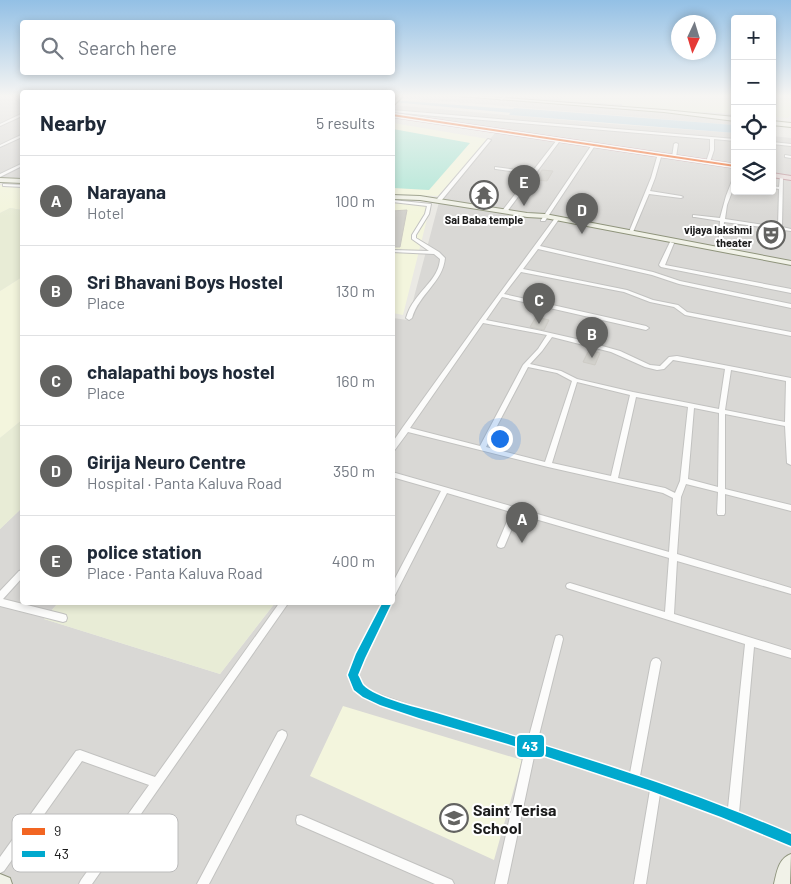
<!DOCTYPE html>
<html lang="en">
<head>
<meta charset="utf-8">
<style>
  :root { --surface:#fff; --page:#f2f2f3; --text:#1f2937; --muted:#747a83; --line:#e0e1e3; --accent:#636361 }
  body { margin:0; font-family:Barlow,sans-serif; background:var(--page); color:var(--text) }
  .controls { position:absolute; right:15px; top:15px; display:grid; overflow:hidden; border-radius:5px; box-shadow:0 2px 8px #0003 }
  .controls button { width:45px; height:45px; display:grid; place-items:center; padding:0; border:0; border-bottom:1px solid var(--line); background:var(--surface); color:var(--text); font:25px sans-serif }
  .compass { position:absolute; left:671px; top:15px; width:45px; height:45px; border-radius:50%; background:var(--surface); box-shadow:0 2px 8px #0003; rotate:184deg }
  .you { position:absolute; left:499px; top:438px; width:18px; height:18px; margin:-12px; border:4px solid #fff; border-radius:50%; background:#1a73e8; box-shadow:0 0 0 8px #1a73e833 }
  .badge { display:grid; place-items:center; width:32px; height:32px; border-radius:50%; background:var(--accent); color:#fff; font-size:16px; font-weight:700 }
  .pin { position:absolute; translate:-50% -41px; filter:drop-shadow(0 1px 2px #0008) }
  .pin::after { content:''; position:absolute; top:26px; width:18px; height:15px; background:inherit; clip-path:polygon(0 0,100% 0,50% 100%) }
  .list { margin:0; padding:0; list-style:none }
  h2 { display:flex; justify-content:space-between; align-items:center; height:65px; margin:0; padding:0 20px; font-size:21px }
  h2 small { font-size:16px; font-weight:400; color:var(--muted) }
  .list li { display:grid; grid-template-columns:32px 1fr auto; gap:15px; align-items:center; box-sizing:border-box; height:90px; padding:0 20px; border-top:1px solid var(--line) }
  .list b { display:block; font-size:19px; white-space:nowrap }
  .list p { margin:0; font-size:16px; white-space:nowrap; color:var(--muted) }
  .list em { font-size:16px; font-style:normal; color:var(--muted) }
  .icon { flex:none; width:28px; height:28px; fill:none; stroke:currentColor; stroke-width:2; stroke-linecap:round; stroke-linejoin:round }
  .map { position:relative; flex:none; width:791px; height:884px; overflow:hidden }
  .search { position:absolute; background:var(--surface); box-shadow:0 2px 8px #0003; left:20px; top:20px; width:375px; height:55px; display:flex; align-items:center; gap:12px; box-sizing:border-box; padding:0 18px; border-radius:5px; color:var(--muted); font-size:19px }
  .panel { position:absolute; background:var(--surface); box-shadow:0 2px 8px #0003; left:20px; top:90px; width:375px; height:515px; border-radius:5px }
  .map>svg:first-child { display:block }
  .residential { fill:#d9d8d5 }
  .education { fill:#f3f5dd }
  .farmland { fill:#e8ecd6 }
  .pitch { fill:#ace5d4 }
  .water { fill:#b5d1e0 }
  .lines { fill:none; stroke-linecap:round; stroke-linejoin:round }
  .canal { fill:#b5d1e0; fill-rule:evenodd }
  .building { fill:#d2d1cc; stroke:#cdcbc5 }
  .street-casing { stroke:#c2c2c0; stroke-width:2 }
  .secondary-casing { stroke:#8f947c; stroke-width:2 }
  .highway-casing { stroke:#c19aa0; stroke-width:2 }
  .street { fill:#fcfcfb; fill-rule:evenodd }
  .secondary { fill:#f1f2e8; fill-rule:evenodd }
  .highway { fill:#e9dddc; fill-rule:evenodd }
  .bus-1-casing { stroke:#fff; stroke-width:3 }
  .bus-2-casing { stroke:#fff; stroke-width:3 }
  .bus-1 { fill:#f26522; fill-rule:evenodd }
  .bus-2 { fill:#00a9ce; fill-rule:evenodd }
  .labels { text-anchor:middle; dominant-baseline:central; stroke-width:4; stroke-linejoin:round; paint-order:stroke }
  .far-poi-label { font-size:11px; font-weight:bold; fill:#1b1b1b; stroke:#fff }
  .near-poi-label { font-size:16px; font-weight:bold; fill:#1b1b1b; stroke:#fff; text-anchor:start }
  .key { fill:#fff; stroke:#bbb; stroke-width:1 }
  .key-label { font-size:14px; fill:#1b1b1b }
  .line-badge { stroke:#fff; stroke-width:2 }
  .badge-label { font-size:14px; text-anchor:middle; font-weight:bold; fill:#fff }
</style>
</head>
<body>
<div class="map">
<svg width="791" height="884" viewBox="0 0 791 884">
  <rect width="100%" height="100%" fill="#eae9e4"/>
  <!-- residential -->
  <path class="residential" d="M0,95H22V179L0,178Z
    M392,95H565L561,101L622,104V108L693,114L704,112L735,114V125L454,102L393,97Z
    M393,105L598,123L735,133V191H772V136L791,138V884H0V529L22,508V602L58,603L44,619L220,674L275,603L392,602L393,318L408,320L439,202L499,128L393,114Z"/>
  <!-- education -->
  <path class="education" d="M393,123L488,139L438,196L393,194Z
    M0,185L22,187V210L10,208L0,213Z
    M393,202L431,203L403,315L393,313Z
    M22,277V420L0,438V291Z
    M343,706L522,760L494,860L310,776Z"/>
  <!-- farmland -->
  <path class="farmland" d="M565,95H735V114L704,112L693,114L623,108L622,104L560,101Z
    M772,95H791V113L788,118L772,117Z
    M10,208L22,210V277L0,291V213Z
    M22,420V508L0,529V438Z
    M58,603H275L220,674L44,619Z"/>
  <!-- pitch -->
  <path class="pitch" d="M393,129L470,143L429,190L393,188Z"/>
  <!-- water -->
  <path class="water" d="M514,108L735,125V133L509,115Z"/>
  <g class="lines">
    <!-- canal -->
    <path class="canal" d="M392,100L524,110L527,112L524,114L392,102Z"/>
  </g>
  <!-- building -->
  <path class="building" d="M542,170L553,171L547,181L536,180Z
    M407,210L400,247H392V211Z
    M536,317L549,320L544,330L530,327Z
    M589,350L600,353L595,365L583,362Z"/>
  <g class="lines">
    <defs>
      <path id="street" d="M504,95H507L502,100H500Z
        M392,110L735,139V141L714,139V150L710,162L708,163L706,162L710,150V139L435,116L392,112Z
        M21,114H22V116L0,126V124Z
        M21,135H22V137L0,147V145Z
        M488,139L491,140L441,201H437V199Z
        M556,141L559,142L506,213H502V211L531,174L496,169H495V167L532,172Z
        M772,142L791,144V146L772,144Z
        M676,143L678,144L676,157L674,158L672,157L674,144Z
        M591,146L594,147L545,221H541V220Z
        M785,155L791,156V158L785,157Z
        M659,156L661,157L655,178L650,191L681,196L683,197L681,198L649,194L633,232L629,233V232L651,178L657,157Z
        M21,164H22V166L0,177V174Z
        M780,176L783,177L782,227L791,229V231L724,222L722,249L718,250L720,221L695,217H693V215L720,218L726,196L733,178L735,177V184L727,205L725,219L778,227L779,189L772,188V186L779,187Z
        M3,184L22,185V187L4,186H3Z
        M392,200L431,204L429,214L416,235V238L439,252L445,258C443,282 419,294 412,318L409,320L406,318C408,311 411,305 415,300C425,286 439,276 440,259L434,254L392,252V250L429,251L412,239V235L425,214L427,206L392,202Z
        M555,218L559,219L540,246L653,272L680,281L791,304V308L679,284L652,275L538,249L523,269L627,290L653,300L678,305L687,312L791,332V336L685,315L674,307L650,302L624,292L521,272L504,294L646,326L649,328L646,330L502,297L486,320L537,330L581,340L620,351L650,365L660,366L669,357L677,356L791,378V465L787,463L785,426L725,414V489L791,505V511L725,494V513L724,515H718L717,513L718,492L686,484L681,497L677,554L791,588V594L677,561L674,614L791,650V658L754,647L739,813L791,834V846L721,816L660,794L646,884H634L650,790L535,752L507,884H495L525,749L419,718L364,697L355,690L348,675L357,654L383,602H392L364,658L358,675L361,684L370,691L386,697L419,708L528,740L555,639L556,636L559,635L562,636L563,639L537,743L630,773L651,662L653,659L656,658L659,659L661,662L640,776L728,808L745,644L570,589L567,588L566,586L567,584L570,583L665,612L669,558L518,514L505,545L504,547L501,548L498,547L497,545L511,512L447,493L395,595L392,596V584L441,491L392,477V472L514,507L516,506L520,509L669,552L673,498L663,493L548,467L408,432L394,451H392V443L403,427L480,320ZM483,323L547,335L538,349L523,365L480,446L410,428ZM552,337L611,352L645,367L657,370L664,369L673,360L725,369L719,409L633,392L577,379L561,371L530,364L542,351ZM528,367L557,373L572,381L545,462L486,447ZM731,370L786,381L785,422L725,410ZM577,382L630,395L611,476L552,463ZM636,397L688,407L680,481L675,493L665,488L618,478ZM694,408L719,413L718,487L688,479Z
        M670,242L674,243L665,265L791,289V293L661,267L659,265Z
        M22,570V578L3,599L63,614L66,615L67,618L66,621L63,622L0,606V591L19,571Z
        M280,602H289L92,884H79L81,880L149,785L82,761L4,871L0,873V857L76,751L80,750L155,777Z
        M282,730L286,732L287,735L286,738L209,884H197L278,732Z
        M301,815L452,880L454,884H435L297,824L296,820L297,816Z"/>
      <path id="secondary" d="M400,95H404L392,107V103Z
        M447,95H463L664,110L735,117V121L664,112Z
        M772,121L791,123V127L772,125Z
        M0,178L22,179V183L0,182Z
        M392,195L420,196L527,213L545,214L791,261V265L545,218L527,217L420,200L392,199Z
        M791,854L790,884H774C777,872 778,859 791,854Z
        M0,874L10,878L12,884H0Z"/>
      <path id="highway" d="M392,113L735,164V168L392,117Z
        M772,173L791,176V180L772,177Z"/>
    </defs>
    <!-- street casing -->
    <use href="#street" class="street-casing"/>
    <!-- secondary casing -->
    <use href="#secondary" class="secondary-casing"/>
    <!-- highway casing -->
    <use href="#highway" class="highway-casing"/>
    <!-- street -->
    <use href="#street" class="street"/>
    <!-- secondary -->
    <use href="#secondary" class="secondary"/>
    <!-- highway -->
    <use href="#highway" class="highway"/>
    <defs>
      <path id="bus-1" d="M392,114L735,165V167L392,116Z"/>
      <path id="bus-2" d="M383,602H392L365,658L358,675C360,678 361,682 363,685C376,698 415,707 433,712C554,748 675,784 791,834V846L721,817L651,791L508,744L419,718L380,705L363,697L354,690L348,675L356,654Z"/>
    </defs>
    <!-- bus-1 casing -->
    <use href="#bus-1" class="bus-1-casing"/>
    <!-- bus-2 casing -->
    <use href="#bus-2" class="bus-2-casing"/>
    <!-- bus-1 -->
    <use href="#bus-1" class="bus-1"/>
    <!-- bus-2 -->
    <use href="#bus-2" class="bus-2"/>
  </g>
  <!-- sky -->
  <linearGradient id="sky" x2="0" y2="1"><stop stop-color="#93c0e5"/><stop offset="0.44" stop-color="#f6f5f3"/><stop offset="1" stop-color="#f6f5f3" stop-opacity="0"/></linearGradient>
  <rect width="791" height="218" fill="url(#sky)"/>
  <!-- icons -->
  <defs>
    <symbol id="temple-ring" viewBox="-11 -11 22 22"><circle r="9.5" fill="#fff" stroke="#636361" stroke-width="1.5"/><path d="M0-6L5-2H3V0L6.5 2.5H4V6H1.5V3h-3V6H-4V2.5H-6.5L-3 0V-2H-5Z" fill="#636361"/></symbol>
    <symbol id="theatre-ring" viewBox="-11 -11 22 22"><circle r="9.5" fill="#fff" stroke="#636361" stroke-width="1.5"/><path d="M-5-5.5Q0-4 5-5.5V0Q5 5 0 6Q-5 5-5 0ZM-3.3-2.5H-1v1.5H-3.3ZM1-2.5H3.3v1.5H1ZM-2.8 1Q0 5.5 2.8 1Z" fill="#636361"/></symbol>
    <symbol id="school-ring" viewBox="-11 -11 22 22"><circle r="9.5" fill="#fff" stroke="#636361" stroke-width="1.5"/><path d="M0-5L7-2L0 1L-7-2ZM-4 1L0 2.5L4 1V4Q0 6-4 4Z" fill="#636361"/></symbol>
  </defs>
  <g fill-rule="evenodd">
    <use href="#temple-ring" x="468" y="179" width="32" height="32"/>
    <use href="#theatre-ring" x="755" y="219" width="32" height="32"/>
    <use href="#school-ring" x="438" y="802" width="32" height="32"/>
  </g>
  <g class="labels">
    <!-- far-poi labels -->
    <g class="far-poi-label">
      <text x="484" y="219">Sai Baba temple</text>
      <text x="752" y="229" text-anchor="end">vijaya lakshmi<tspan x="752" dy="13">theater</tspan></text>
    </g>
    <!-- near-poi labels -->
    <g class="near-poi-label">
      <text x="473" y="809">Saint Terisa<tspan x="473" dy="18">School</tspan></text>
    </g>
  </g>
  <!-- legend -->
  <rect x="12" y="814" width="166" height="58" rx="8" class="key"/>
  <rect x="22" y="828" width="23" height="7" fill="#f26522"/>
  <rect x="22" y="851" width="23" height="6" fill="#00a9ce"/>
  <g class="key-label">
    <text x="54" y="836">9</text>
    <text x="54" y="859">43</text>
  </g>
  <rect class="line-badge" x="516" y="734" width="29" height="24" rx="5" fill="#00a9ce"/>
  <g class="badge-label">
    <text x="530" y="751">43</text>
  </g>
</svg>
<div class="controls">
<button>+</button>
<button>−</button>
<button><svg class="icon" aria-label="locate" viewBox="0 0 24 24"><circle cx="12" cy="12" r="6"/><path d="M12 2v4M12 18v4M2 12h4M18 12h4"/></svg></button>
<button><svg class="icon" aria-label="layers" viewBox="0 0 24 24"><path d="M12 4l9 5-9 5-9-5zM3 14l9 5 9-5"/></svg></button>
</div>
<svg class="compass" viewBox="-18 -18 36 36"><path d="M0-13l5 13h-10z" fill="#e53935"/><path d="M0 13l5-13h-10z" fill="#747a83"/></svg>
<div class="you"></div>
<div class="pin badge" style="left:522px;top:543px">A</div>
<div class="pin badge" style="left:592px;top:358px">B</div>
<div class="pin badge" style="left:539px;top:324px">C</div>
<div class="pin badge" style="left:582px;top:234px">D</div>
<div class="pin badge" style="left:524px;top:206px">E</div>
<div class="search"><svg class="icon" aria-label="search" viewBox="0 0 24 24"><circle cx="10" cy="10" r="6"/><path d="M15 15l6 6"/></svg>Search here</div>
<section class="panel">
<h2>Nearby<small>5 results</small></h2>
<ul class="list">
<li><span class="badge">A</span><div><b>Narayana</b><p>Hotel</p></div><em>100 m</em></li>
<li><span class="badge">B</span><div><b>Sri Bhavani Boys Hostel</b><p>Place</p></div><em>130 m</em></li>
<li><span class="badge">C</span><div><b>chalapathi boys hostel</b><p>Place</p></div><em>160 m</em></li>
<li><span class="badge">D</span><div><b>Girija Neuro Centre</b><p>Hospital · Panta Kaluva Road</p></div><em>350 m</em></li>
<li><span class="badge">E</span><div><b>police station</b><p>Place · Panta Kaluva Road</p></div><em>400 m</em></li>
</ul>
</section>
</div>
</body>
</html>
